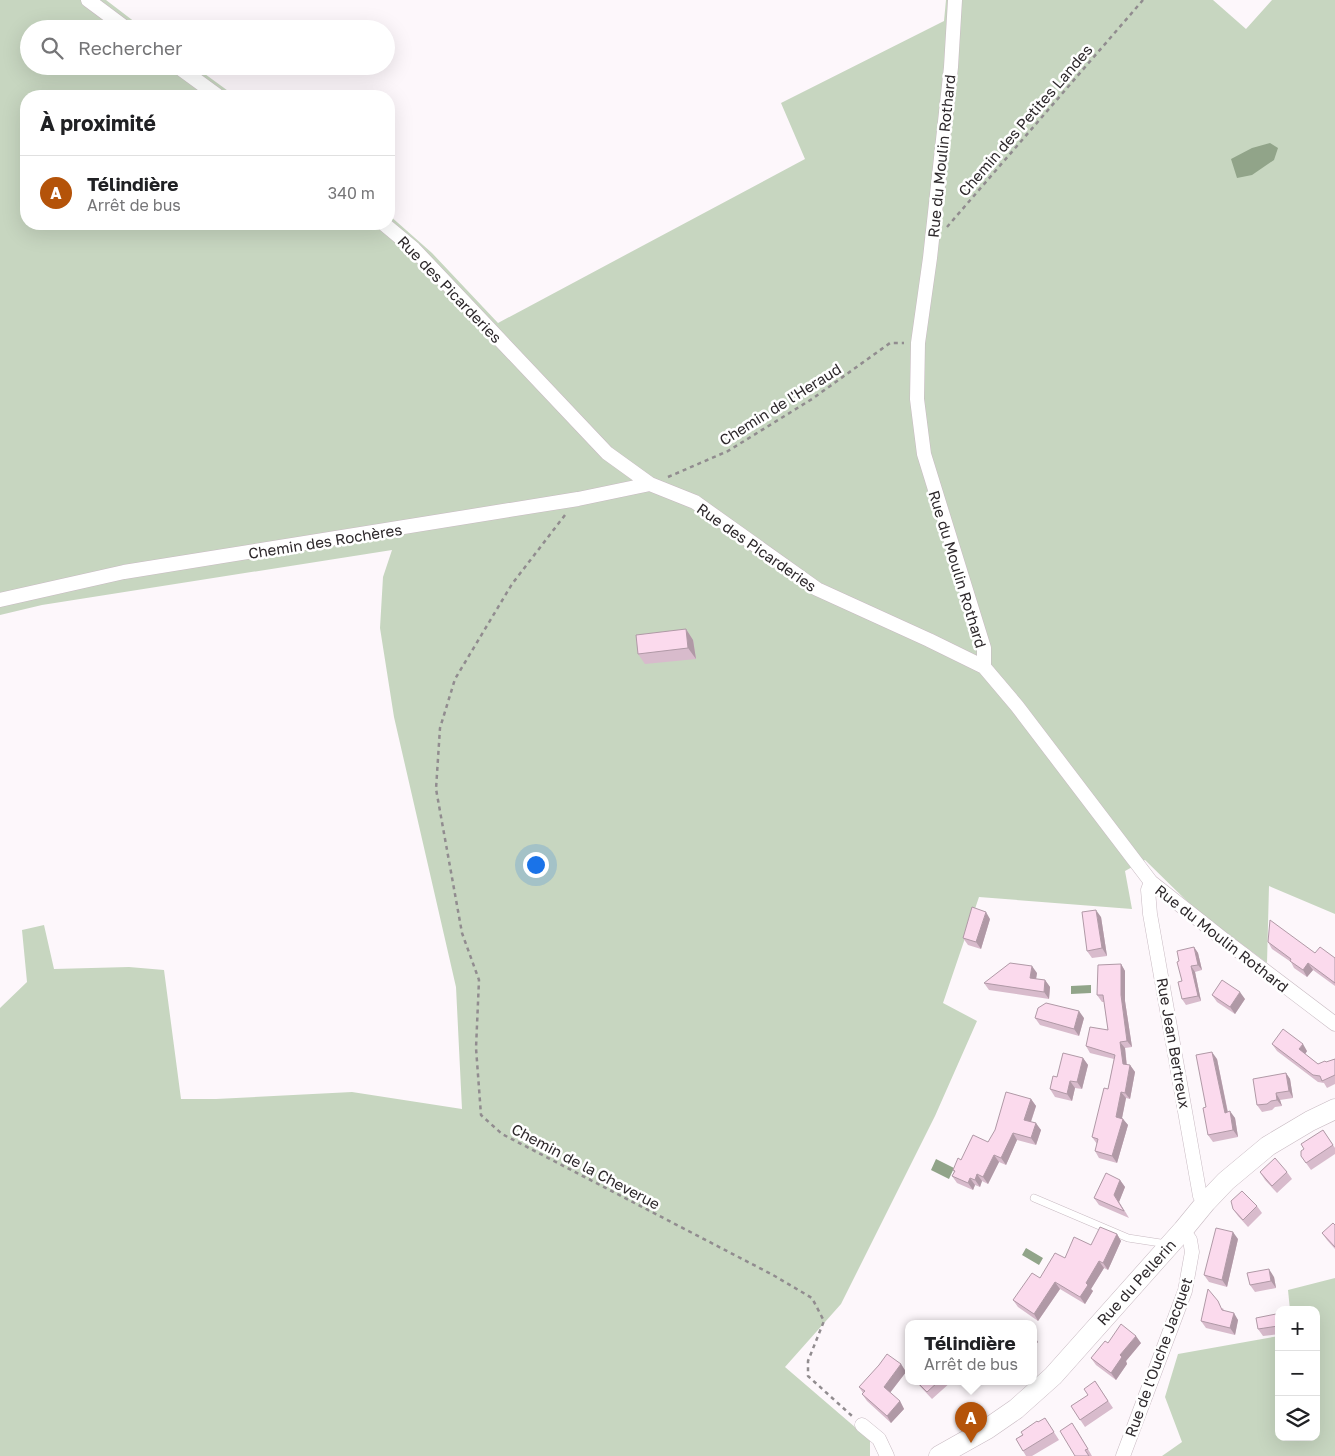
<!DOCTYPE html>
<html lang="fr">
<head>
<meta charset="utf-8">
<style>
  :root { --surface:#fff; --page:#f2f2f2; --text:#202124; --muted:#757577; --line:#e0e0e0; --accent:#b45309 }
  body { margin:0; font-family:"Golos Text",sans-serif; background:var(--page); color:var(--text) }
  .controls { position:absolute; right:15px; bottom:15px; display:grid; overflow:hidden; border-radius:10px; box-shadow:0 5px 20px #0002 }
  .controls button { width:45px; height:45px; display:grid; place-items:center; padding:0; border:0; border-bottom:1px solid var(--line); background:var(--surface); color:var(--text); font:25px sans-serif }
  .you { position:absolute; left:535px; top:864px; width:18px; height:18px; margin:-12px; border:4px solid #fff; border-radius:50%; background:#1a73e8; box-shadow:0 0 0 8px #1a73e833 }
  .badge { display:grid; place-items:center; width:32px; height:32px; border-radius:50%; background:var(--accent); color:#fff; font-size:16px; font-weight:700 }
  .pin { position:absolute; translate:-50% -41px; filter:drop-shadow(0 1px 2px #0008) }
  .pin::after { content:''; position:absolute; top:26px; width:18px; height:15px; background:inherit; clip-path:polygon(0 0,100% 0,50% 100%) }
  .popup { position:absolute; left:905px; top:1320px; width:132px; height:65px; box-sizing:border-box; display:grid; place-content:center; border-radius:10px; background:var(--surface); filter:drop-shadow(0 1px 4px #0005); font-size:16px; white-space:nowrap; color:var(--muted) }
  .popup b { font-size:19px; color:var(--text) }
  .popup::after { content:''; position:absolute; left:50%; top:100%; margin-left:-10px; border:10px solid transparent; border-top-color:var(--surface) }
  .list { margin:0; padding:0; list-style:none }
  h2 { display:flex; justify-content:space-between; align-items:center; height:65px; margin:0; padding:0 20px; font-size:21px }
  h2 small { font-size:16px; font-weight:400; color:var(--muted) }
  .list li { display:grid; grid-template-columns:32px 1fr auto; gap:15px; align-items:center; box-sizing:border-box; height:75px; padding:0 20px; border-top:1px solid var(--line) }
  .list b { display:block; font-size:19px; white-space:nowrap }
  .list p { margin:0; font-size:16px; white-space:nowrap; color:var(--muted) }
  .list em { font-size:16px; font-style:normal; color:var(--muted) }
  .icon { flex:none; width:28px; height:28px; fill:none; stroke:currentColor; stroke-width:2; stroke-linecap:round; stroke-linejoin:round }
  .map { position:relative; flex:none; width:1335px; height:1456px; overflow:hidden }
  .search { position:absolute; background:var(--surface); box-shadow:0 5px 20px #0002; left:20px; top:20px; width:375px; height:55px; display:flex; align-items:center; gap:12px; box-sizing:border-box; padding:0 18px; border-radius:28px; color:var(--muted); font-size:19px }
  .panel { position:absolute; background:var(--surface); box-shadow:0 5px 20px #0002; left:20px; top:90px; width:375px; height:140px; border-radius:20px }
  .map>svg:first-child { display:block }
  .green { fill:#c7d6c0 }
  .water { fill:#91a489 }
  .lines { fill:none; stroke-linecap:round; stroke-linejoin:round }
  .service-casing { stroke:#c8bac2; stroke-width:8 }
  .minor-casing { stroke:#c8bac2; stroke-width:15 }
  .secondary-casing { stroke:#c8bac2; stroke-width:21 }
  .path { stroke:#918c8f; stroke-width:2.5; stroke-dasharray:4 4; stroke-linecap:butt }
  .service { stroke:#fff; stroke-width:7 }
  .minor { stroke:#fff; stroke-width:14 }
  .secondary { stroke:#fff; stroke-width:20 }
  .wall { fill:#d8bbcc }
  .shaded-wall { fill:#b099a6 }
  .building { fill:#fbdaed; stroke:#b099a6 }
  .labels { text-anchor:middle; dominant-baseline:central; stroke-width:5; stroke-linejoin:round; paint-order:stroke }
  .street-label { font-size:15px; fill:#2d282b; stroke:#fff }
</style>
</head>
<body>
<div class="map">
<svg width="1335" height="1456" viewBox="0 0 1335 1456">
  <rect width="100%" height="100%" fill="#fdf7fb"/>
  <!-- green -->
  <path class="green" d="M0,0H106L144,29H29V66H194L235,96H26V224H389V215L432,253L498,323L805,159L781,103L944,21L946,0H1213L1246,29L1272,0H1335V914L1269,886L1267,963L1196,910L1145,860L1125,871L1132,909L979,897L943,1003L977,1021L935,1116L841,1304L785,1367L870,1440V1456H0V1008L27,982L22,930L44,925L54,969L129,967L164,970L181,1099H216L352,1092L462,1109L456,987L394,717L380,628L383,577L392,550L42,605L0,615Z
    M1335,1278V1456H1162L1182,1442L1165,1397L1178,1354L1279,1336V1437H1316V1310H1290L1288,1290Z"/>
  <!-- water -->
  <path class="water" d="M1270,143L1278,148L1274,160L1252,175L1237,178L1231,159L1252,148Z
    M1091,985V993L1071,994V986Z
    M936,1159L954,1168L949,1179L931,1170Z
    M1026,1248L1043,1258L1039,1265L1022,1255Z"/>
  <g class="lines">
    <defs>
      <path id="service" d="M1034,1198L1128,1238L1167,1244"/>
      <path id="minor" d="M88,0L127,29
        M955,0L951,67L930,258L918,343L917,399L924,454L984,648V667L1017,706L1151,882L1223,939L1335,1024
        M177,66L218,96
        M384,224L414,249L607,453L650,484L695,502L817,589L929,640L984,667
        M0,600L124,572L578,499L650,484
        M1151,882L1148,890L1150,914L1200,1196L1206,1202
        M862,1425L879,1439L887,1456
        M1123,1456L1185,1291L1192,1252L1190,1240L1183,1230"/>
      <path id="secondary" d="M939,1456L987,1429L1016,1409L1053,1376L1183,1230L1206,1202L1226,1181L1268,1146L1310,1121L1335,1109"/>
    </defs>
    <!-- service casing -->
    <use href="#service" class="service-casing"/>
    <!-- minor casing -->
    <use href="#minor" class="minor-casing"/>
    <!-- secondary casing -->
    <use href="#secondary" class="secondary-casing"/>
    <!-- path -->
    <path class="path" d="M947,227L1143,0
      M668,477L728,451L812,399L890,343H904
      M565,515L512,584L455,679L440,728L436,789L462,933L479,980L476,1048L481,1115L502,1134L773,1275L812,1298L824,1321L808,1361V1376L852,1416"/>
    <!-- service -->
    <use href="#service" class="service"/>
    <!-- minor -->
    <use href="#minor" class="minor"/>
    <!-- secondary -->
    <use href="#secondary" class="secondary"/>
  </g>
  <!-- wall -->
  <path class="wall" d="M686,629L693,640L696,659L645,664L638,654Z
    M1101,917L1107,956L1092,958L1087,951Z
    M990,919L981,949L968,945L963,938Z
    M1268,942L1335,958V986L1313,970L1307,977L1294,968L1291,962L1272,949Z
    M1194,947L1198,953L1202,970L1195,972L1201,1001L1186,1005L1182,999V981L1179,961Z
    M1121,964L1125,971V1001L1132,1047L1125,1048L1127,1065H1130L1135,1072L1130,1099L1126,1098L1122,1118L1123,1119L1128,1125L1117,1163L1099,1158L1095,1151L1097,1144L1092,1137L1108,1089L1114,1059L1090,1053L1086,1046L1108,1030L1104,1002H1102L1097,995Z
    M1037,973L1036,979L1045,980L1050,987L1049,999L989,990L984,983Z
    M1212,995L1245,999L1235,1014L1217,1002Z
    M1035,1018H1084L1079,1036L1040,1025Z
    M1272,1044L1307,1051L1305,1054L1318,1064L1326,1062L1335,1059V1084L1327,1088L1324,1083L1318,1082L1277,1051Z
    M1083,1058L1088,1065L1082,1089L1075,1088L1072,1101L1055,1097L1050,1089L1057,1077Z
    M1217,1059L1228,1112L1235,1118L1238,1137L1213,1142L1208,1135L1206,1107Z
    M1286,1073L1290,1079L1293,1098L1280,1100L1282,1106L1275,1107L1272,1110L1262,1112L1257,1105Z
    M1031,1099L1036,1106L1031,1122L1041,1130L1036,1145L1017,1140L1006,1165L999,1162L988,1184L982,1181L980,1187L975,1185L973,1190L957,1183L952,1176L954,1172L953,1170L961,1160L988,1142Z
    M1323,1130L1335,1148V1154L1311,1170L1301,1156L1304,1149Z
    M1260,1172H1287L1292,1179L1277,1193L1265,1180Z
    M1120,1180L1125,1187L1119,1202L1129,1218L1099,1205L1094,1198Z
    M1257,1206L1262,1213L1248,1227L1238,1216L1233,1209Z
    M1335,1225V1249L1327,1240L1322,1233Z
    M1117,1234L1121,1241L1108,1270L1104,1268L1091,1289L1093,1291L1085,1304L1060,1289L1038,1321L1018,1307L1013,1300L1065,1258L1091,1245Z
    M1238,1239L1227,1287L1209,1282L1204,1275Z
    M1274,1277L1276,1288L1255,1292L1250,1285Z
    M1223,1308L1224,1311L1238,1320L1235,1335L1206,1328L1201,1321Z
    M1276,1314L1279,1318V1334L1263,1336L1258,1329Z
    M1108,1343H1141L1126,1361L1127,1364L1116,1380L1096,1365L1091,1358Z
    M901,1364L906,1372L890,1393L900,1401L904,1409L891,1423L867,1401L862,1394L863,1393L859,1387Z
    M1095,1381L1113,1408L1085,1427L1071,1406L1088,1395Z
    M916,1382H951L932,1399Z
    M1045,1418L1059,1440L1032,1456H1026L1016,1439Z
    M1077,1430L1092,1456H1075Z"/>
  <!-- shaded-wall -->
  <path class="shaded-wall" d="M686,629L693,640L696,659L688,648Z
    M1096,910L1101,917L1107,956L1102,948Z
    M986,912L990,919L981,949L976,942Z
    M1194,947L1198,953L1202,970L1198,965Z
    M1308,963L1313,970L1307,977L1303,970Z
    M1121,964L1125,971V1001L1132,1047L1127,1041L1121,995Z
    M1032,966L1037,973L1035,985L1030,978Z
    M1191,966L1195,972L1201,1001L1198,996Z
    M1045,980L1050,987L1049,999L1044,992Z
    M1240,992L1245,999L1235,1014L1230,1007Z
    M1079,1011L1084,1018L1079,1036L1074,1029Z
    M1120,1042L1125,1048L1127,1070L1123,1064Z
    M1303,1044L1307,1051L1304,1056L1299,1049Z
    M1212,1052L1217,1059L1229,1119L1225,1113Z
    M1083,1058L1088,1065L1082,1089L1077,1082Z
    M1130,1065L1135,1072L1130,1099L1125,1093Z
    M1286,1073L1290,1079L1293,1098L1289,1091Z
    M1070,1081L1075,1088L1072,1101L1067,1094Z
    M1121,1092L1126,1098L1121,1123L1116,1117Z
    M1276,1093L1280,1100L1282,1106L1277,1100Z
    M1031,1099L1036,1106L1029,1127L1024,1120Z
    M1230,1111L1235,1118L1238,1137L1233,1130Z
    M1123,1119L1128,1125L1117,1163L1112,1156Z
    M1036,1123L1041,1130L1036,1145L1031,1138Z
    M1013,1133L1017,1140L1006,1165L1001,1158Z
    M994,1155L999,1162L988,1184L983,1177Z
    M977,1174L982,1181L980,1187L975,1180Z
    M970,1178L975,1185L973,1190L968,1183Z
    M1120,1180L1125,1187L1119,1202L1129,1218L1114,1195Z
    M1233,1232L1238,1239L1227,1287L1222,1280Z
    M1117,1234L1121,1241L1108,1270L1103,1263Z
    M1099,1261L1104,1268L1091,1289L1093,1291L1085,1304L1080,1297L1086,1283Z
    M1269,1269L1274,1277L1276,1288L1271,1281Z
    M1055,1282L1060,1289L1038,1321L1034,1314Z
    M1234,1313L1238,1320L1235,1335L1230,1328Z
    M1034,1335L1038,1342L1034,1347Z
    M1136,1336L1141,1343L1126,1361L1127,1364L1116,1380L1111,1373L1120,1355Z
    M901,1364L906,1372L889,1394L884,1387Z
    M900,1401L904,1409L891,1423L887,1416Z"/>
  <!-- building -->
  <path class="building" d="M686,629L688,648L638,654L636,635Z
    M972,907L986,912L976,942L963,938Z
    M1096,910L1102,948L1087,951L1082,912Z
    M1270,920L1315,953L1320,947L1335,958V983L1308,963L1303,970L1290,961L1291,959L1268,942Z
    M1194,947L1198,965L1191,966L1198,996L1182,999L1178,982L1182,981L1177,962L1179,961L1177,951Z
    M1010,963L1032,966L1030,978L1045,980L1044,992L984,983Z
    M1121,964V995L1127,1041L1120,1042L1123,1064L1130,1065L1125,1093L1121,1092L1116,1117L1123,1119L1112,1156L1095,1151L1098,1139L1092,1137L1104,1088L1108,1089L1115,1055L1086,1046L1090,1027L1108,1030L1103,995H1097L1098,965Z
    M1222,980L1240,992L1230,1007L1212,995Z
    M1046,1003L1079,1011L1074,1029L1035,1018L1038,1008Z
    M1283,1029L1303,1044L1299,1049L1318,1064L1325,1061L1326,1062L1335,1059V1075L1322,1081L1320,1076L1313,1075L1272,1044Z
    M1212,1052L1225,1113L1230,1111L1233,1130L1208,1135L1203,1108L1206,1107L1196,1055Z
    M1063,1053L1083,1058L1077,1082L1070,1081L1067,1094L1050,1089L1053,1076L1057,1077Z
    M1286,1073L1289,1091L1276,1093L1277,1100L1271,1101L1267,1104L1257,1105L1253,1079Z
    M1006,1092L1031,1099L1024,1120L1036,1123L1031,1138L1013,1133L1001,1158L994,1155L983,1177L977,1174L975,1180L970,1178L968,1183L952,1176L955,1171L953,1170L958,1158L961,1160L973,1135L988,1142L995,1130Z
    M1323,1130L1333,1145L1306,1163L1301,1156V1151L1304,1149L1301,1144Z
    M1275,1158L1287,1172L1272,1186L1260,1172Z
    M1106,1173L1120,1180L1114,1195L1124,1211L1094,1198Z
    M1242,1191L1257,1206L1243,1220L1233,1209L1231,1201Z
    M1333,1223L1335,1225V1247L1322,1233Z
    M1100,1227L1117,1234L1103,1263L1099,1261L1086,1283L1088,1285L1080,1297L1055,1282L1034,1314L1013,1300L1032,1273L1040,1278L1055,1253L1065,1258L1074,1237L1091,1245Z
    M1216,1228L1233,1232L1222,1280L1204,1275Z
    M1269,1269L1271,1281L1250,1285L1247,1273Z
    M1208,1289L1218,1301L1222,1310L1234,1313L1230,1328L1201,1321Z
    M1276,1314L1278,1326L1258,1329L1256,1318Z
    M1121,1324L1136,1336L1120,1355L1122,1357L1111,1373L1091,1358L1105,1341L1108,1343Z
    M887,1354L901,1364L884,1387L900,1401L887,1416L862,1394L865,1391L859,1387L879,1365Z
    M908,1366V1372L905,1369Z
    M1095,1381L1108,1401L1080,1420L1071,1406L1088,1395L1084,1389Z
    M917,1382H938L927,1392Z
    M1045,1418L1054,1432L1023,1451L1016,1439L1023,1435L1021,1432L1037,1421L1038,1422Z
    M1072,1423L1088,1449L1085,1450L1089,1456H1075L1060,1431Z"/>
  <g class="labels">
    <!-- street labels -->
    <g class="street-label">
      <text transform="translate(1025 120) rotate(-49)">Chemin des Petites Landes</text>
      <text transform="translate(941 156) rotate(-84)">Rue du Moulin Rothard</text>
      <text transform="translate(450 289) rotate(46)">Rue des Picarderies</text>
      <text transform="translate(780 404) rotate(-32)">Chemin de l'Heraud</text>
      <text transform="translate(325 541) rotate(-9)">Chemin des Rochères</text>
      <text transform="translate(757 547) rotate(35)">Rue des Picarderies</text>
      <text transform="translate(958 569) rotate(73)">Rue du Moulin Rothard</text>
      <text transform="translate(1222 938) rotate(38)">Rue du Moulin Rothard</text>
      <text transform="translate(1174 1043) rotate(80)">Rue Jean Bertreux</text>
      <text transform="translate(586 1166) rotate(28)">Chemin de la Cheverue</text>
      <text transform="translate(1136 1282) rotate(-48)">Rue du Pellerin</text>
      <text transform="translate(1158 1357) rotate(-70)">Rue de l'Ouche Jacquet</text>
    </g>
  </g>
</svg>
<div class="controls">
<button>+</button>
<button>−</button>
<button><svg class="icon" aria-label="layers" viewBox="0 0 24 24"><path d="M12 4l9 5-9 5-9-5zM3 14l9 5 9-5"/></svg></button>
</div>
<div class="you"></div>
<div class="pin badge" style="left:971px;top:1443px">A</div>
<div class="popup"><b>Télindière</b>Arrêt de bus</div>
<div class="search"><svg class="icon" aria-label="search" viewBox="0 0 24 24"><circle cx="10" cy="10" r="6"/><path d="M15 15l6 6"/></svg>Rechercher</div>
<section class="panel">
<h2>À proximité<small></small></h2>
<ul class="list">
<li><span class="badge">A</span><div><b>Télindière</b><p>Arrêt de bus</p></div><em>340 m</em></li>
</ul>
</section>
</div>
</body>
</html>
